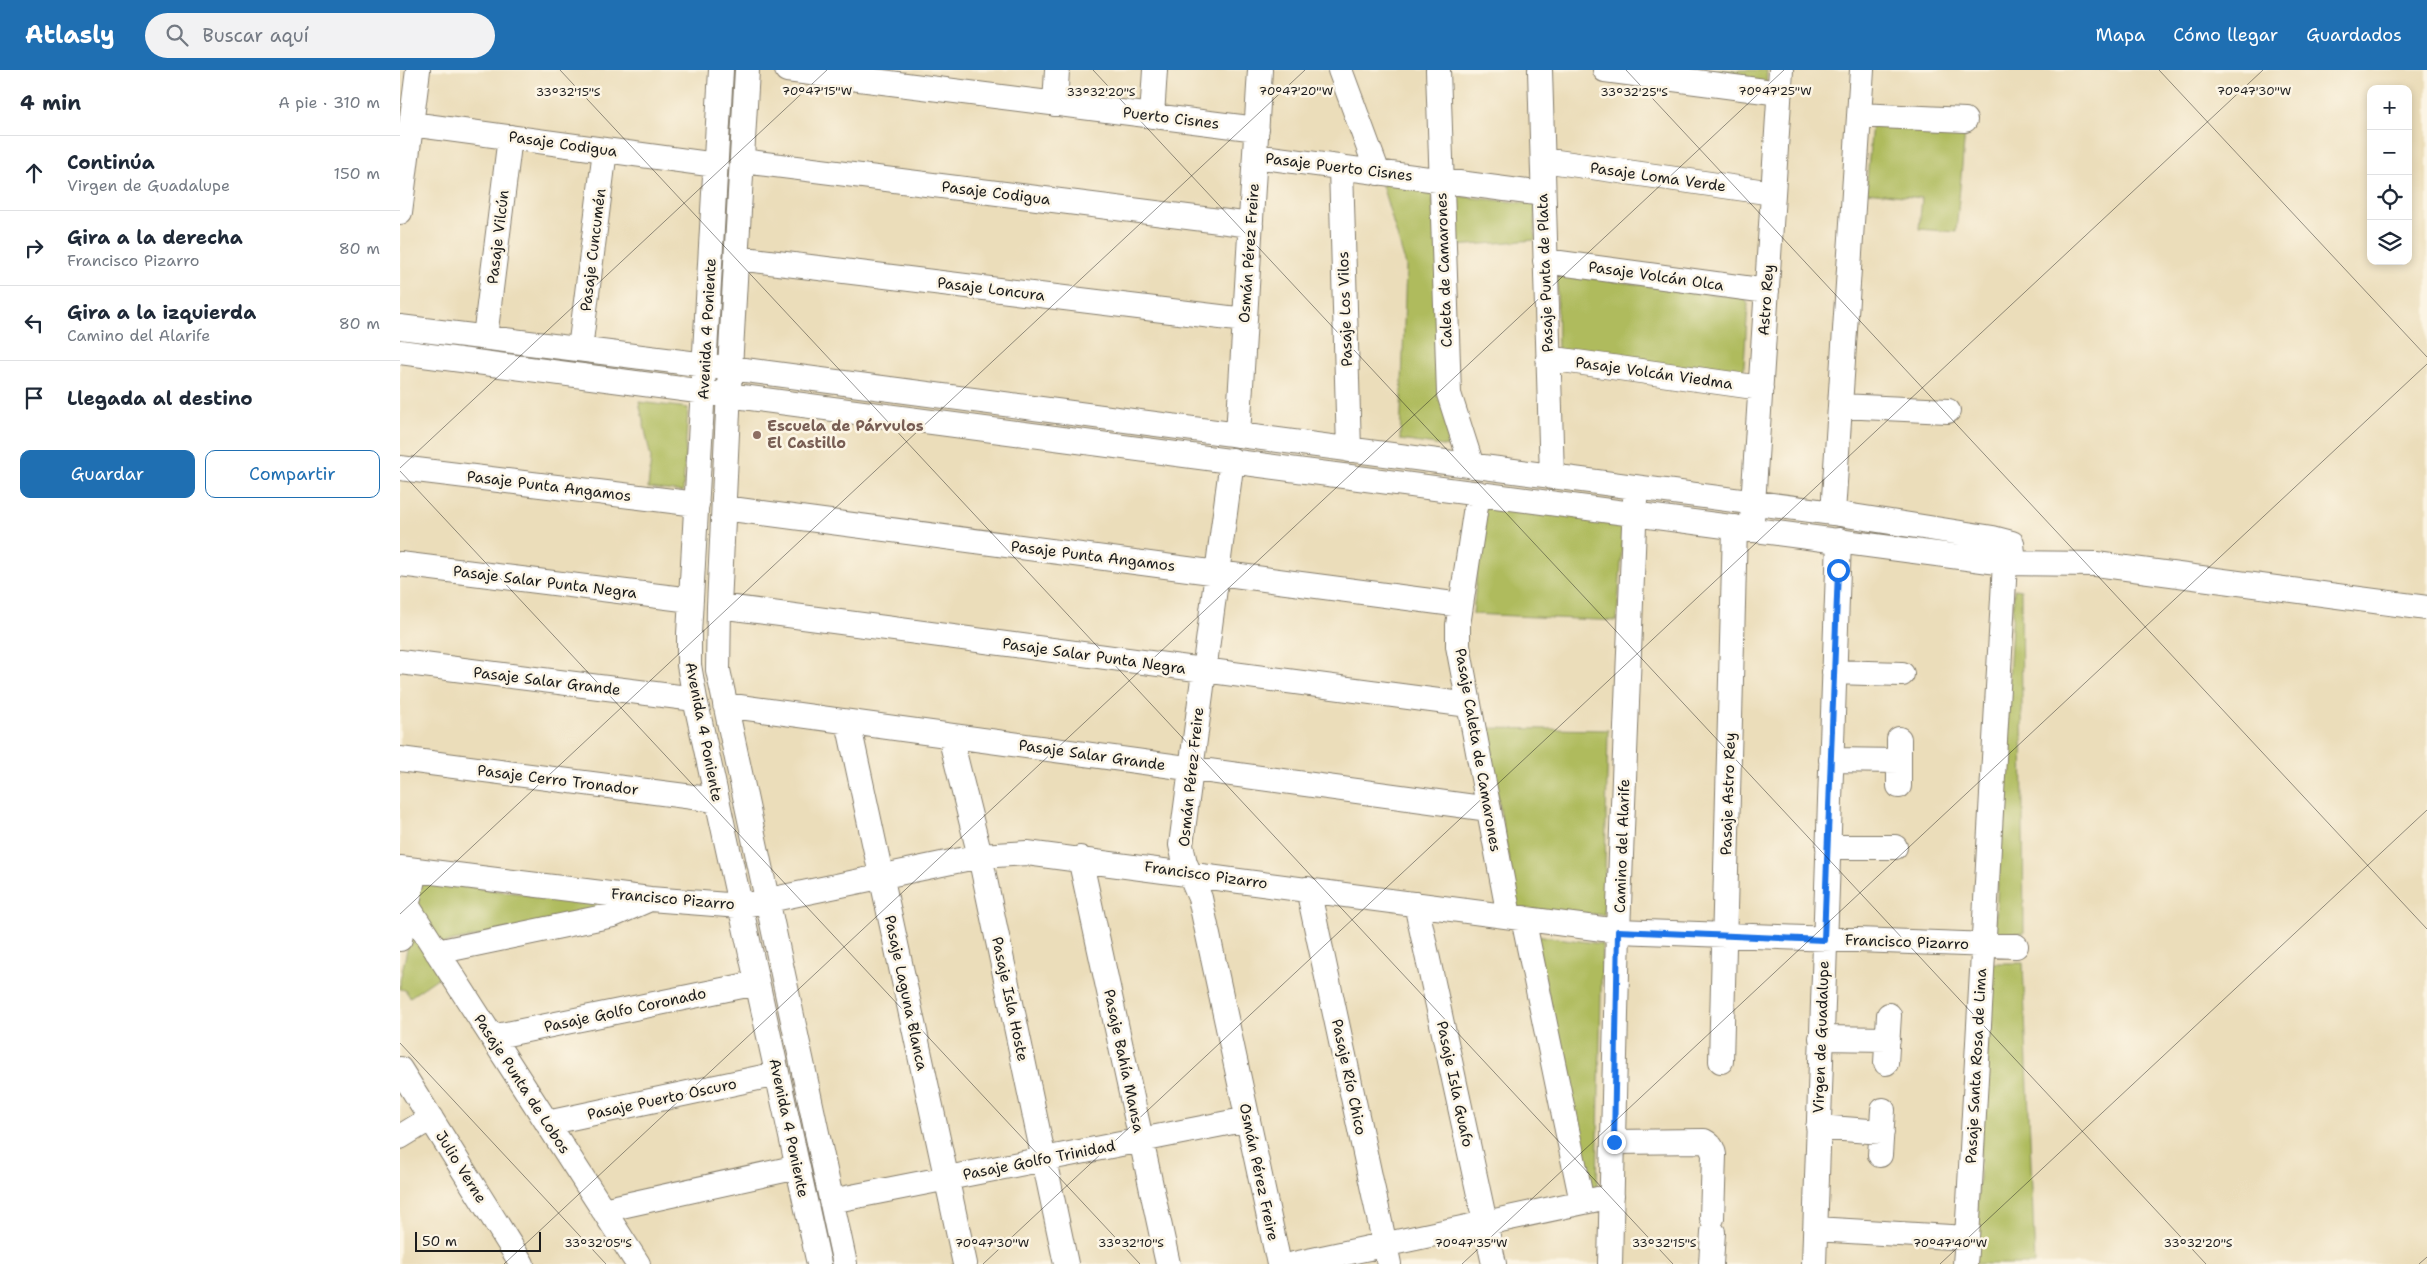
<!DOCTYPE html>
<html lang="es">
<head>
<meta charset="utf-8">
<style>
  :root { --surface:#fff; --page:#f2f2f3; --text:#1f2937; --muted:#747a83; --line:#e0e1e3; --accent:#1f6fb2 }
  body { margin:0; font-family:"Shantell Sans",sans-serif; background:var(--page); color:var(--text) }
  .controls { position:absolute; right:15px; top:15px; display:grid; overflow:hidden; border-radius:10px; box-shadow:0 2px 8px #0003 }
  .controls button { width:45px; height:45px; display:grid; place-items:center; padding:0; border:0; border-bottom:1px solid var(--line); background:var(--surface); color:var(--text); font:25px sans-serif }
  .scale { position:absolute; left:15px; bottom:12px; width:126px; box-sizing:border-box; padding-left:5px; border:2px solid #1c1c1c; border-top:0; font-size:14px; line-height:18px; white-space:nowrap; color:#1c1c1c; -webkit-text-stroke:4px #fcf5e5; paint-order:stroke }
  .stop { position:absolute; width:15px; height:15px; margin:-11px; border:4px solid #1a73e8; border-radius:50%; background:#fff }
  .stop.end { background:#1a73e8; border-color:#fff; box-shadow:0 1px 5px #0008 }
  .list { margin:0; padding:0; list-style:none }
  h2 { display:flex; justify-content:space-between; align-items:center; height:65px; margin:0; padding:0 20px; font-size:21px }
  h2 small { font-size:16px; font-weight:400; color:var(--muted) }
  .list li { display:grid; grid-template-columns:32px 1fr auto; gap:15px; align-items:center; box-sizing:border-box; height:75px; padding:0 20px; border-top:1px solid var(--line) }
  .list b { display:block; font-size:19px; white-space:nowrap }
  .list p { margin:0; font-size:16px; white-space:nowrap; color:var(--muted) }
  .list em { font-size:16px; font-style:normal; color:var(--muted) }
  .actions { display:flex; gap:10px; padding:15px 20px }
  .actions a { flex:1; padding:11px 0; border:1px solid var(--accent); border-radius:10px; text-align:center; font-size:18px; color:var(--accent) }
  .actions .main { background:var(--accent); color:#fff }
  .icon { flex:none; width:28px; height:28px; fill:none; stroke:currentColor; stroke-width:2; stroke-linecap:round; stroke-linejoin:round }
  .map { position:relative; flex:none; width:2027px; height:1194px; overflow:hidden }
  header { display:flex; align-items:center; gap:30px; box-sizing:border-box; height:70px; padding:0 25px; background:var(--accent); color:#fff }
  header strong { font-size:24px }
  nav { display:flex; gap:28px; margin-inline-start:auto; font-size:18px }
  .search { width:350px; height:45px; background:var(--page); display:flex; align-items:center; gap:12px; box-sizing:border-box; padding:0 18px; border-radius:28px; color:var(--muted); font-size:19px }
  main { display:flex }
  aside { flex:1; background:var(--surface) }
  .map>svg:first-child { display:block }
  .green { fill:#afbb5d; stroke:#666c3c }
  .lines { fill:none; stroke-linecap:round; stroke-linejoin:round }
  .minor-casing { stroke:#847c6b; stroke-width:26 }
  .minor { stroke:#fff; stroke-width:24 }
  .route { stroke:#1a73e8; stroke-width:6 }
  .ticks { fill:none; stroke:#1c1c1c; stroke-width:1; stroke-opacity:0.45 }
  .education-dot { fill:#8d6e63; stroke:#fcf5e5; stroke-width:2 }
  .labels { text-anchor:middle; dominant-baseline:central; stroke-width:5; stroke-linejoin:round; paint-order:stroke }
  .street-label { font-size:15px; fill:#1c1c1c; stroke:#fcf5e5 }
  .education-label { font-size:15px; font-weight:bold; fill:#785e54; stroke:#fcf5e5; text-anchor:start }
  .ticks-label { font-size:12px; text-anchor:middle; fill:#1c1c1c; stroke:#fcf5e5; stroke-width:5; stroke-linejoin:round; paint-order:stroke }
</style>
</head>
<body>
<header>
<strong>Atlasly</strong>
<div class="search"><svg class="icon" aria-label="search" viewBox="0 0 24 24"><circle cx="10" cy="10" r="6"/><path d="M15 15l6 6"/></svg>Buscar aquí</div>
<nav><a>Mapa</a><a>Cómo llegar</a><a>Guardados</a></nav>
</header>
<main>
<aside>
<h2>4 min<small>A pie · 310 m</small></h2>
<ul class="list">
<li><svg class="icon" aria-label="ahead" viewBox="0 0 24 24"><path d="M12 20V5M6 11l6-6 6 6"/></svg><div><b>Continúa</b><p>Virgen de Guadalupe</p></div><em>150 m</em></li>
<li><svg class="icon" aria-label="right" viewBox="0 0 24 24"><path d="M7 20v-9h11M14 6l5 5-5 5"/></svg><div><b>Gira a la derecha</b><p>Francisco Pizarro</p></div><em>80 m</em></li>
<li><svg class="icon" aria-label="left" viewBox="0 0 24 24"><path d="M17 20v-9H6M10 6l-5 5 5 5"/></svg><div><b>Gira a la izquierda</b><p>Camino del Alarife</p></div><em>80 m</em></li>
<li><svg class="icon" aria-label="arrive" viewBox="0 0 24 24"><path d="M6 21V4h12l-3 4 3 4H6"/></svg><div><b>Llegada al destino</b></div></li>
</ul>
<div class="actions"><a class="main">Guardar</a><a>Compartir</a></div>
</aside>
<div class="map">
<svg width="2027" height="1194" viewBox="0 0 2027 1194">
  <rect width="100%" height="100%" fill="#fcf5e5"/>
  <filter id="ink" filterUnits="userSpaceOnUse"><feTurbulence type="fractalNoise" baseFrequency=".02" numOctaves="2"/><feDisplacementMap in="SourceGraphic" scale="10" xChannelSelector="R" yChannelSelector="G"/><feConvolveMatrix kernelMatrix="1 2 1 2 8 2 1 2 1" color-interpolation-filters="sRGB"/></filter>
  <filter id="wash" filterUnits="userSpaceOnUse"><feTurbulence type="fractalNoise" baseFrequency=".0096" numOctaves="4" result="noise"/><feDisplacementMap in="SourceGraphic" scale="20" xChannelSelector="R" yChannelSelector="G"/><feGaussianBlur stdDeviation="1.12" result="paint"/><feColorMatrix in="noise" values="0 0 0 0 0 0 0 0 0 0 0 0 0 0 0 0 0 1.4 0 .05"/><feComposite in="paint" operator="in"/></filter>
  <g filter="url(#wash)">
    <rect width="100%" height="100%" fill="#ebddba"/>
    <!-- green -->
    <path class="green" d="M1274,0H1367L1366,17Z
      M1472,53L1565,62L1556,162L1519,159L1522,128L1466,122Z
      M985,112L1031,117L1064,379L1000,370L1006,196L982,115Z
      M1056,126L1135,134V170L1056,176Z
      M1157,204L1344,228L1348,234L1343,310L1158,283Z
      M239,332L288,338L283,422L248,418L251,388Z
      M1083,431L1224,451L1217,551L1073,544Z
      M1614,519L1621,520L1624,863L1595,864Z
      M1086,658L1208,660L1204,845L1117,838Z
      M19,810L219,837L40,874L18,838Z
      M12,858L45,903L10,927L5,920L0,919V910Z
      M1135,865L1202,874L1197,1117L1191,1118Z
      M1591,893H1623L1635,1194H1574Z"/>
  </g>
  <g filter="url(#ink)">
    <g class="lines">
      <defs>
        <path id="minor" d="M321,0L289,564V595L295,629L419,1194
          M347,0L330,298L319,536L318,600L445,1194
          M387,0L857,59
          M940,0L978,103
          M1038,0L1049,324L1072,396
          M1140,0L1152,407
          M1205,0L1380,23
          M655,34L657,0
          M1459,45L1565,50
          M752,46L755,0
          M11,54L316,95
          M855,86L1143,124
          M1143,90L1373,123
          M342,91L851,155
          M941,97L949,380
          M0,142L18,0
          M337,188L845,250
          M1145,191L1367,221
          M0,257L330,298L1433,443L1593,468L1612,473L1613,484L1605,493
          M85,267L110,67
          M180,279L205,80
          M0,282L1605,493L1696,494L2027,538
          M1148,288L1361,318
          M1440,336L1548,341
          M838,365L860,0
          M832,390L781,775L785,793L800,828L879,1194
          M0,398L297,434
          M1078,423L1058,555V576L1109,846
          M324,438L1061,535
          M1433,443L1462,0
          M1352,450L1381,0
          M0,494L291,530
          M319,536L1069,635
          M0,592L295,629
          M1434,602L1502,604
          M325,635L1089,739
          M448,652L565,1194
          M550,666L580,786L666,1194
          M0,689L316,730
          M1431,690L1499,691
          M1499,716V669
          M1428,777H1495
          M680,788L768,1194
          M0,798L250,829L340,836L580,786L627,783L1218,861L1616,876
          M908,819L989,1194
          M1016,834L1094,1194
          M7,835L238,1194
          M1123,848L1182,1132
          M0,869L15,800
          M37,882L213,845L250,829
          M92,967L357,913
          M1421,968L1488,969
          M1321,991L1335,457
          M1486,993L1489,945
          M0,999L122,1194
          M147,1053L377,1004
          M1418,1057L1482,1062
          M0,1067L31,1048
          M1213,1072L1304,1071C1310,1074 1313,1078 1314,1085L1312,1148
          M1480,1085L1483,1040
          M431,1131L848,1049
          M203,1140L398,1097
          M1415,1159L1567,1168L1605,493
          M894,1194L1212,1126
          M1210,1194L1218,861L1235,430
          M1311,1194L1313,1162
          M1414,1194L1439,470
          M1565,1194L1567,1168"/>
      </defs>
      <!-- minor casing -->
      <use href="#minor" class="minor-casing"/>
      <!-- minor -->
      <use href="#minor" class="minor"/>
    </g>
  </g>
  <g class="lines" filter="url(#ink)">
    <!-- route -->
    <path class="route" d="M1214,1072L1218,861L1424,870L1438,500"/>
  </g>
  <!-- ticks -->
  <path class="ticks" d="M160,0L1273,1194M693,0L1806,1194M1226,0L2027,859M1759,0L2027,287M0,398L427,0M0,401L740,1194M0,844L905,0M0,973L206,1194M104,1194L1384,0M583,1194L1863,0M1062,1194L2027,294M1540,1194L2027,740M2019,1194L2027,1187"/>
  <!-- markers -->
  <circle class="education-dot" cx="357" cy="365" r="5"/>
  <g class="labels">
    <!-- street labels -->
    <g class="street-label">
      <text transform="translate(771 48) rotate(7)">Puerto Cisnes</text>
      <text transform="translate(163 74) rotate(8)">Pasaje Codigua</text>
      <text transform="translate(939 97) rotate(7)">Pasaje Puerto Cisnes</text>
      <text transform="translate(1258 107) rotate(8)">Pasaje Loma Verde</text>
      <text transform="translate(596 123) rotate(7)">Pasaje Codigua</text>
      <text transform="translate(98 167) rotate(-83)">Pasaje Vilcún</text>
      <text transform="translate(193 180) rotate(-83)">Pasaje Cuncumén</text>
      <text transform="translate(849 183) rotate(-86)">Osmán Pérez Freire</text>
      <text transform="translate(1044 200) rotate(-92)">Caleta de Camarones</text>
      <text transform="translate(1145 203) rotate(-92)">Pasaje Punta de Plata</text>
      <text transform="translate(1256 206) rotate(8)">Pasaje Volcán Olca</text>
      <text transform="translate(591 219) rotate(7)">Pasaje Loncura</text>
      <text transform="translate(1366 230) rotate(-86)">Astro Rey</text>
      <text transform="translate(945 239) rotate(-92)">Pasaje Los Vilos</text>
      <text transform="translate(307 259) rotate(-87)">Avenida 4 Poniente</text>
      <text transform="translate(1254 303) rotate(8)">Pasaje Volcán Viedma</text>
      <text transform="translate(149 416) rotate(7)">Pasaje Punta Angamos</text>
      <text transform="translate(693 486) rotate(7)">Pasaje Punta Angamos</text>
      <text transform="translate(145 512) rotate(7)">Pasaje Salar Punta Negra</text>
      <text transform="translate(694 586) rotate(8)">Pasaje Salar Punta Negra</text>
      <text transform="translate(147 611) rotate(7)">Pasaje Salar Grande</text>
      <text transform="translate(304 662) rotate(79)">Avenida 4 Poniente</text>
      <text transform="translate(1078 680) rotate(80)">Pasaje Caleta de Camarones</text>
      <text transform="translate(692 685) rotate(8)">Pasaje Salar Grande</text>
      <text transform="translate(791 707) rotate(-84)">Osmán Pérez Freire</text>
      <text transform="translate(158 710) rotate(7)">Pasaje Cerro Tronador</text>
      <text transform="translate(1328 724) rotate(-88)">Pasaje Astro Rey</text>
      <text transform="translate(1222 776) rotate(-88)">Camino del Alarife</text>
      <text transform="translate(806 805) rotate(8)">Francisco Pizarro</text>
      <text transform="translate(273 829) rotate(5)">Francisco Pizarro</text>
      <text transform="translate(1507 872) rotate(2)">Francisco Pizarro</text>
      <text transform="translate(506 923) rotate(78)">Pasaje Laguna Blanca</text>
      <text transform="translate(610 929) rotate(78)">Pasaje Isla Hoste</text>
      <text transform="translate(225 940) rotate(-12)">Pasaje Golfo Coronado</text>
      <text transform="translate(1421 967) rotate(-88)">Virgen de Guadalupe</text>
      <text transform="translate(724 991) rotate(78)">Pasaje Bahía Mansa</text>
      <text transform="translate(1576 996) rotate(-87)">Pasaje Santa Rosa de Lima</text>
      <text transform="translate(949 1007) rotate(78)">Pasaje Río Chico</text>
      <text transform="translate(122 1014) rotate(57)">Pasaje Punta de Lobos</text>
      <text transform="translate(1055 1014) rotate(78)">Pasaje Isla Guafo</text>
      <text transform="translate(262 1029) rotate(-12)">Pasaje Puerto Oscuro</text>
      <text transform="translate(389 1058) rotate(78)">Avenida 4 Poniente</text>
      <text transform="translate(639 1090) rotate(-11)">Pasaje Golfo Trinidad</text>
      <text transform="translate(61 1097) rotate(58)">Julio Verne</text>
      <text transform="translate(859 1102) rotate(78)">Osmán Pérez Freire</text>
    </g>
    <!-- education labels -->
    <g class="education-label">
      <text x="367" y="356">Escuela de Párvulos<tspan x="367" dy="17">El Castillo</tspan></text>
    </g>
  </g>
  <g class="ticks-label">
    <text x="417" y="25">70°47'15"W</text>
    <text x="896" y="25">70°47'20"W</text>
    <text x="1375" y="25">70°47'25"W</text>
    <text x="1854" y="25">70°47'30"W</text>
    <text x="168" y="26">33°32'15"S</text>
    <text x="701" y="26">33°32'20"S</text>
    <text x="1234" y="26">33°32'25"S</text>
    <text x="198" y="1177">33°32'05"S</text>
    <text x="731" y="1177">33°32'10"S</text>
    <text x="1264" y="1177">33°32'15"S</text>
    <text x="1798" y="1177">33°32'20"S</text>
    <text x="592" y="1177">70°47'30"W</text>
    <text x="1071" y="1177">70°47'35"W</text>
    <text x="1550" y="1177">70°47'40"W</text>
  </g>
</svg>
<div class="controls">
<button>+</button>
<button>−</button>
<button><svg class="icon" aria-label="locate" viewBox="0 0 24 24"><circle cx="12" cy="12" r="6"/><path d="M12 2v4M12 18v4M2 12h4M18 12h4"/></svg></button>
<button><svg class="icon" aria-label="layers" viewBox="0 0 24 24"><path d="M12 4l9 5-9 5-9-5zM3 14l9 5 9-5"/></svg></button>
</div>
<div class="scale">50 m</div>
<div class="stop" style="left:1438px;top:500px"></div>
<div class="stop end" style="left:1214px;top:1072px"></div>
</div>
</main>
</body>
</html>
